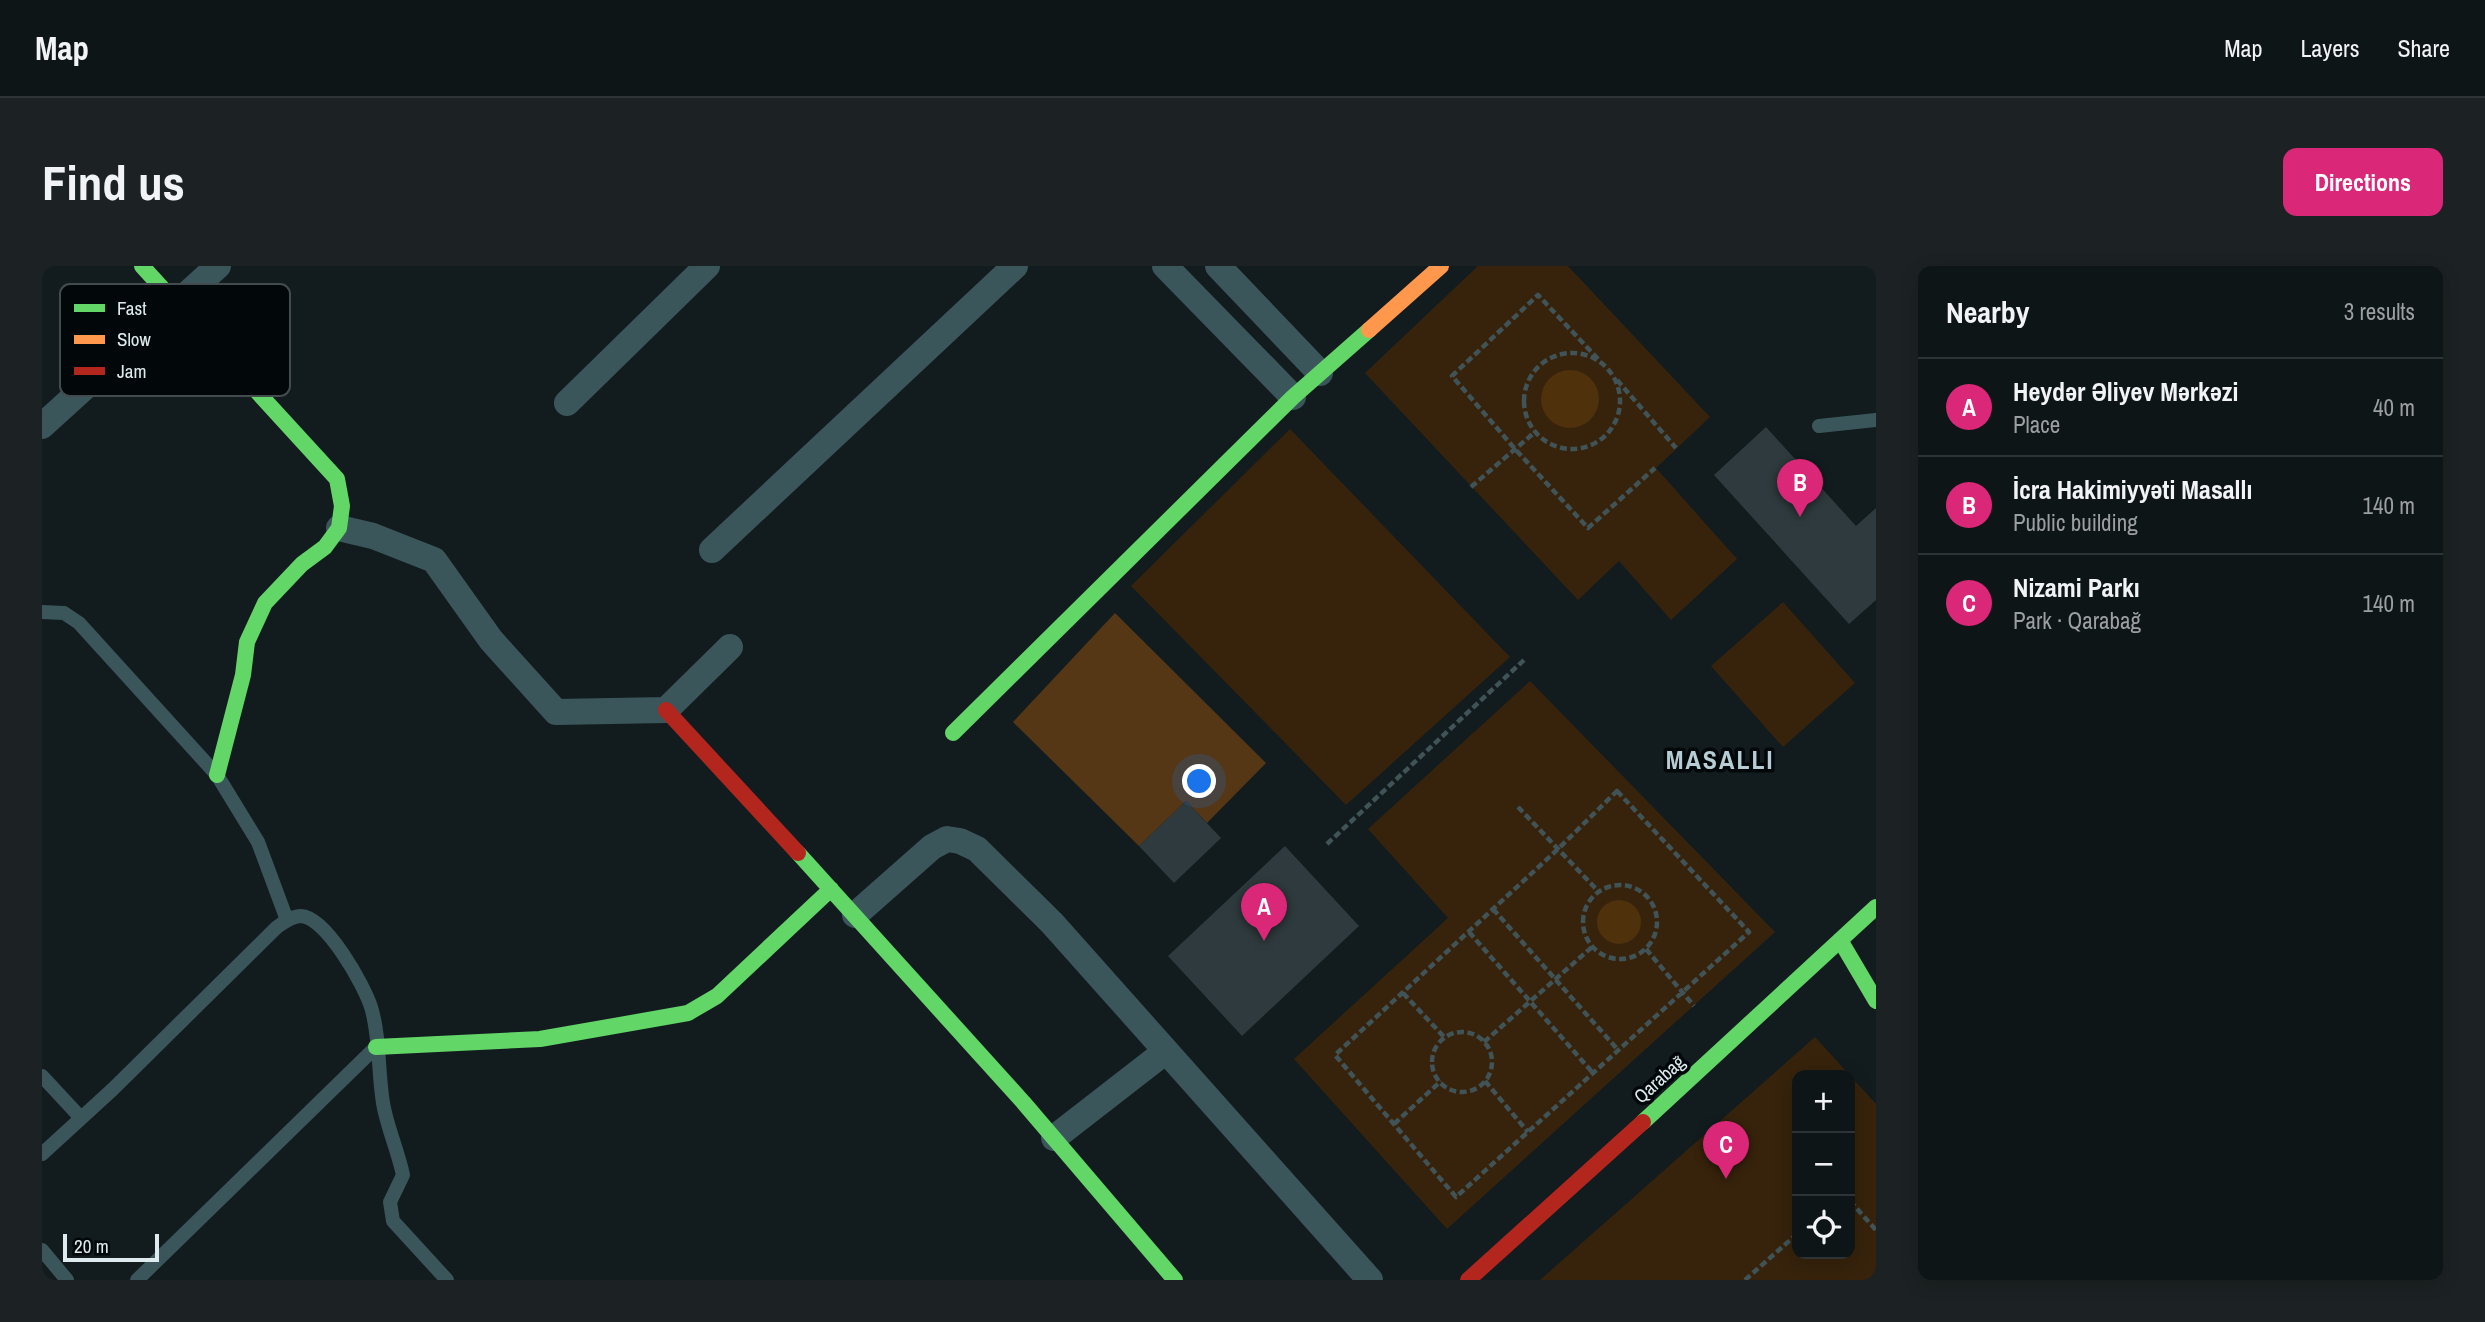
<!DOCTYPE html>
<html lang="en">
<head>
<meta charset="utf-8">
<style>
  :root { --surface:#0e1516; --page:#1c2223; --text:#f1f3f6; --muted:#9b9fa1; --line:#2e3435; --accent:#db2777 }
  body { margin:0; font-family:"Archivo Narrow",sans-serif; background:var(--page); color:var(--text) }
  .controls { position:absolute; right:21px; bottom:21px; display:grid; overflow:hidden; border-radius:14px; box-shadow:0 4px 18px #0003 }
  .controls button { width:63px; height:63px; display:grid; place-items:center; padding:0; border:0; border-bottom:2px solid var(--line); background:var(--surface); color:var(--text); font:35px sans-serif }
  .scale { position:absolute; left:21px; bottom:18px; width:96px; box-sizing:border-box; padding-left:7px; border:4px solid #deeaee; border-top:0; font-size:19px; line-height:24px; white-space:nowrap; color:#deeaee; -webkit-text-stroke:5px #020709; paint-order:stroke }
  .you { position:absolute; left:1158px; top:516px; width:24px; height:24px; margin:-18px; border:5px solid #fff; border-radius:50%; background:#1a73e8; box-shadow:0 0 0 10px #1a73e833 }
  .badge { display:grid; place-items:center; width:46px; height:46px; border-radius:50%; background:var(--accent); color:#fff; font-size:23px; font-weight:700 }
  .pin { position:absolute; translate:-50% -58px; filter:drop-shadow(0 2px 4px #0008) }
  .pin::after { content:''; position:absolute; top:37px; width:24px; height:21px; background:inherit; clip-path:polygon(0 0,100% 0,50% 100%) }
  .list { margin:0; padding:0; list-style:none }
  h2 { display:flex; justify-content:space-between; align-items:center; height:91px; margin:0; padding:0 28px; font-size:30px }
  h2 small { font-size:23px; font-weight:400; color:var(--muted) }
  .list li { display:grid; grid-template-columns:46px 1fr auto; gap:21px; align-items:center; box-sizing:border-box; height:98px; padding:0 28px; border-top:2px solid var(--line) }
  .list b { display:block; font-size:26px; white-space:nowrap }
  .list p { margin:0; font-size:23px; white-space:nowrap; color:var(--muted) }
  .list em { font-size:23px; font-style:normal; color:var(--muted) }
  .icon { flex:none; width:38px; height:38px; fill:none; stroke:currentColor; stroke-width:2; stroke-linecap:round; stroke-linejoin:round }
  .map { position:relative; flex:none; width:1834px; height:1014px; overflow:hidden; border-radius:14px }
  header { display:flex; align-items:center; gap:42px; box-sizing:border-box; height:98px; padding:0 35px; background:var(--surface); border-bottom:2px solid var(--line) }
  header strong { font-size:33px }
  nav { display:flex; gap:38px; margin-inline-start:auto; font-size:24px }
  .intro { display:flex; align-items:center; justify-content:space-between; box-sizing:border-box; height:168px; padding:0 42px }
  h1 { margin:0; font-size:49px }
  .button { padding:18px 32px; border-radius:14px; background:var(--accent); color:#fff; font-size:24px; font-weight:700 }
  main { display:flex; gap:42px; padding:0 42px }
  aside { flex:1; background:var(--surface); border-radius:14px; box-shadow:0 4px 18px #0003 }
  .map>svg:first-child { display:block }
  .green { fill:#37230c; fill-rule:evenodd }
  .forest { fill:#553716 }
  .water { fill:#4f310c }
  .building { fill:#2e3a3d }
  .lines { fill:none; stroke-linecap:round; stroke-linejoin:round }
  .path { stroke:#405458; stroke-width:4.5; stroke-dasharray:7 3.5; stroke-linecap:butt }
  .lane { stroke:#3a565b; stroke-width:14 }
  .street { stroke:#3a565b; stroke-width:26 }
  .fast { stroke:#63d668; stroke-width:16 }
  .slow { stroke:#ff974d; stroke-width:16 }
  .jam { stroke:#b3261e; stroke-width:16 }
  .labels { text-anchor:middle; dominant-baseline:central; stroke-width:7; stroke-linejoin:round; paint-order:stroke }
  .street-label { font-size:19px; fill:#deeaee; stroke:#020709 }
  .district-label { font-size:26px; font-weight:bold; letter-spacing:2px; fill:#b6cdd4; stroke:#020709 }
  .key { fill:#020709; stroke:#444b4e; stroke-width:2 }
  .key-label { font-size:19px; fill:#deeaee }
</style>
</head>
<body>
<header>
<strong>Map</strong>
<nav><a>Map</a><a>Layers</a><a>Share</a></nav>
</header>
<div class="intro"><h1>Find us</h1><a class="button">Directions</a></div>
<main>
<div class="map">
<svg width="1834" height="1014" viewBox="0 0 1834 1014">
  <rect width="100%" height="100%" fill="#121c1e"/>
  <!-- green -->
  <path class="green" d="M1436,0H1526L1668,151L1614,202L1695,293L1629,354L1577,295L1536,334L1323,107Z
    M1248,163L1468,391L1304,539L1089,320Z
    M1741,336L1813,417L1741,481L1669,400Z
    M1488,415L1733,666L1405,963L1252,793L1406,652L1326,563Z
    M1773,771L1834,838V1014H1498ZM1755,809H1808V988H1755Z"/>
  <!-- forest -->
  <path class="forest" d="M1073,347L1224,497L1165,557L1144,535L1097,580L971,456Z"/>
  <!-- water -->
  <path class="water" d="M1499 133a29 29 0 1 1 58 0a29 29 0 1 1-58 0Z
    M1555 656a22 22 0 1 1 44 0a22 22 0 1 1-44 0Z"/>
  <!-- building -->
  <path class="building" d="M1724,161L1814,260L1834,242V334L1807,358L1672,209Z
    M1144,535L1179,572L1132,617L1097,580Z
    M1243,580L1317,660L1200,770L1126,690Z"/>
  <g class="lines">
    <!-- path -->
    <path class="path" d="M1482 135a48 48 0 1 1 96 0a48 48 0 1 1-96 0Z
      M1556,93L1496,29L1410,110L1473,183L1546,262L1613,202
      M1575,114L1634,182
      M1429,221L1493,166
      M1575,525L1707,666L1414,931L1293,789L1516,583Z
      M1476,541L1556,625
      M1285,578L1482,394
      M1541 656a37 37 0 1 1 74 0a37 37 0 1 1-74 0Z
      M1451,643L1576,784
      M1427,666L1551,807
      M1604,683L1652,740
      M1361,727L1403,772
      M1390 796a30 30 0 1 1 60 0a30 30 0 1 1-60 0Z
      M1442,776L1550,681
      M1443,815L1486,866
      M1352,858L1399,815
      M1808,935L1834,964
      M1703,1014L1755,968"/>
    <!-- lane -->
    <path class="lane" d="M1777,160L1834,154
      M0,346L22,347L37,357L175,509L216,576L245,654
      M0,810L39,852
      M0,888L71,823L235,661C241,657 250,650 259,650C284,651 322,719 329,741C338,770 336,807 341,837C345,861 356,885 361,909L348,936L351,955L405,1014
      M0,984L25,1014
      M95,1014L334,781"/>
    <!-- street -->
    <path class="street" d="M1123,0L1251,131
      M1176,0L1278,107
      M525,137L665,0
      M0,160L176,0
      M297,262L331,270L392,294L449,374L514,446L624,444L688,381
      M670,284L973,0
      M813,649L890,581L905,573L918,575L935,583L1010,657L1328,1014
      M1012,872L1124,785"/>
    <!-- fast -->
    <path class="fast" d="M100,0L295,213L300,240L297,262L283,281L260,298L223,337L205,376L201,409L175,509
      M911,467L1251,131L1327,64
      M756,587L981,836L1133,1014
      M1798,674L1834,735
      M334,781L498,773L646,747L675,730L789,623
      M1601,856L1834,641"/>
    <!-- slow -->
    <path class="slow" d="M1327,64L1399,0"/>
    <!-- jam -->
    <path class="jam" d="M624,444L756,587
      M1426,1014L1601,856"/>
  </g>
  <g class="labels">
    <!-- street labels -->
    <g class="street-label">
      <text transform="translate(1617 813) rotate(-42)">Qarabağ</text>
    </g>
    <!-- district labels -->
    <g class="district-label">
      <text x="1678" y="493">MASALLI</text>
    </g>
  </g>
  <!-- legend -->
  <rect x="18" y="18" width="230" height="112" rx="10" class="key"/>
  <rect x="32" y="38" width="31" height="8" fill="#63d668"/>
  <rect x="32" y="69" width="31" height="9" fill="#ff974d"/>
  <rect x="32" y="101" width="31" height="8" fill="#b3261e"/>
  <g class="key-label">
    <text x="75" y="49">Fast</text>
    <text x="75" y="80">Slow</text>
    <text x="75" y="112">Jam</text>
  </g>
</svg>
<div class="controls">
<button>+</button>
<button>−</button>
<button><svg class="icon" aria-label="locate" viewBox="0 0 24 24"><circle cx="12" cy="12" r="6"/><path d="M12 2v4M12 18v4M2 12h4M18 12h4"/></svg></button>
</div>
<div class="scale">20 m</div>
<div class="you"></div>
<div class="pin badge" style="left:1222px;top:675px">A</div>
<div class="pin badge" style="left:1758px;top:251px">B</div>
<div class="pin badge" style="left:1684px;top:913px">C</div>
</div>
<aside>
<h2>Nearby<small>3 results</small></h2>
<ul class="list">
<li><span class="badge">A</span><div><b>Heydər Əliyev Mərkəzi</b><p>Place</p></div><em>40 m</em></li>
<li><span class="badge">B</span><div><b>İcra Hakimiyyəti Masallı</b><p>Public building</p></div><em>140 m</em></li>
<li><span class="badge">C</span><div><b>Nizami Parkı</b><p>Park · Qarabağ</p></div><em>140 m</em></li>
</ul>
</aside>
</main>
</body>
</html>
